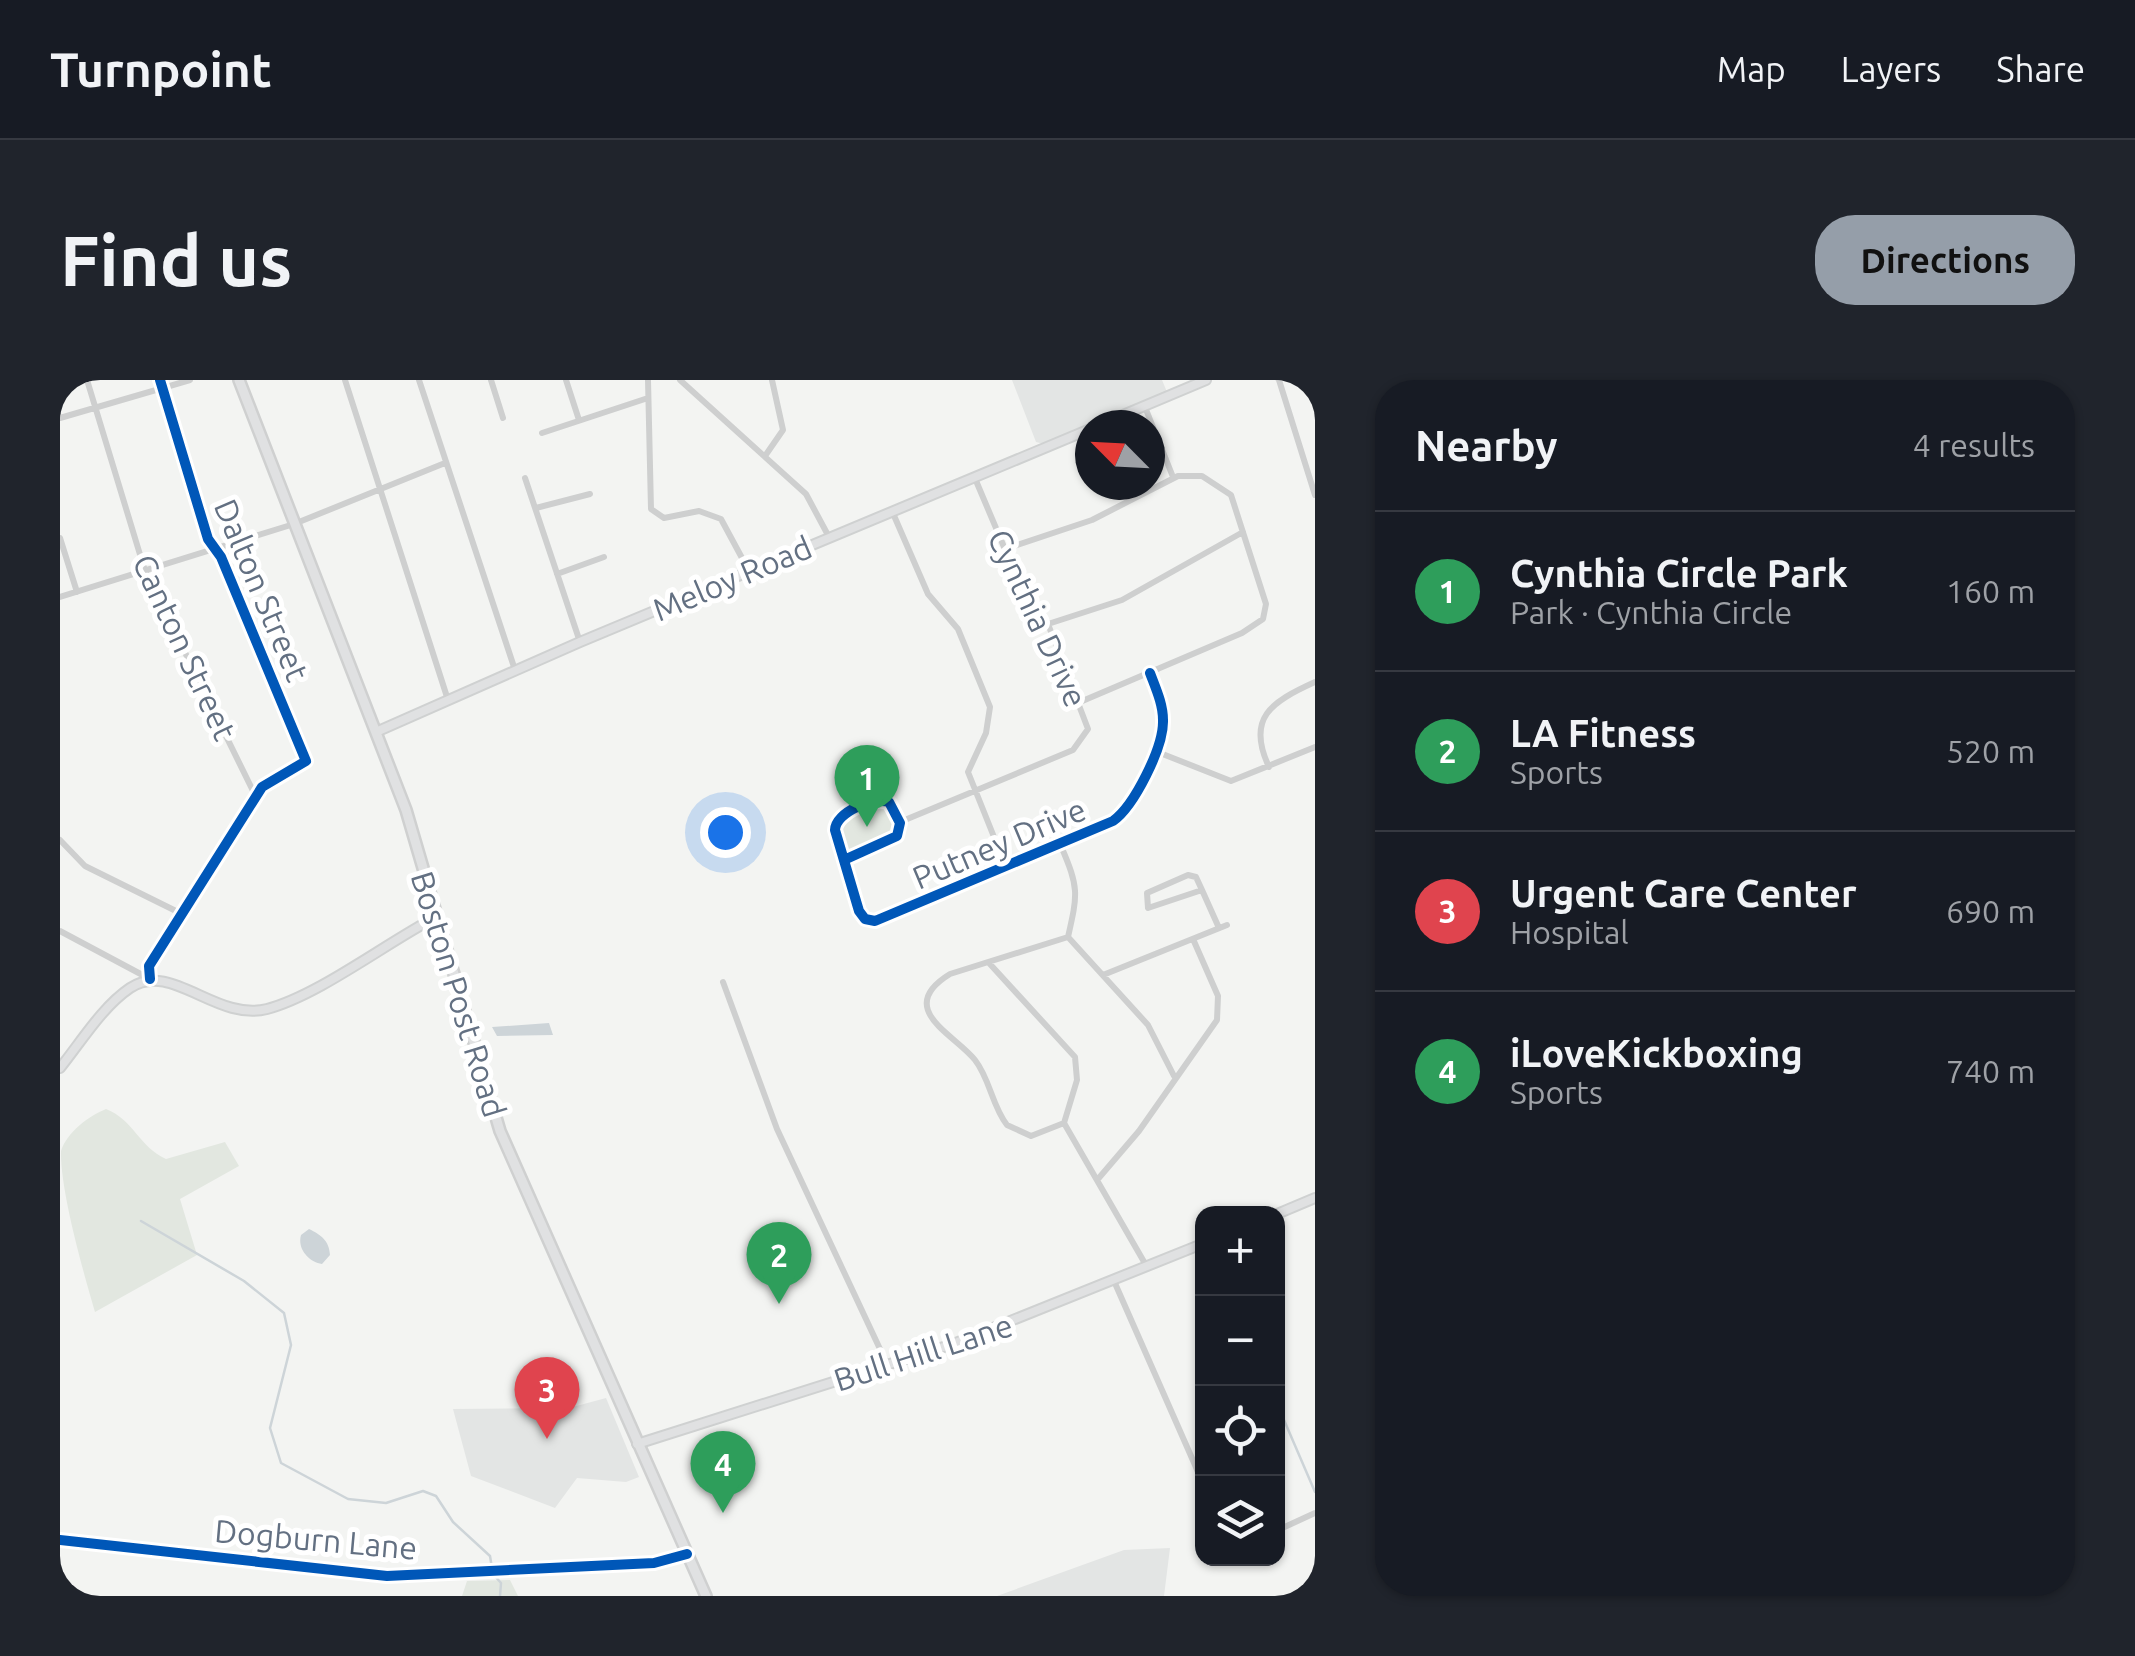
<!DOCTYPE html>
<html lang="en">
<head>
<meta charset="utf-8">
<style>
  :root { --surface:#171b24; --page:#20242c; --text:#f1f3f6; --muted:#9ea1a6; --line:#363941; --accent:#959ea9 }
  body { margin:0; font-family:Ubuntu,sans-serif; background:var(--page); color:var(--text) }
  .controls { position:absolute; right:30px; bottom:30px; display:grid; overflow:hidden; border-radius:20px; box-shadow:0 2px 8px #0004 }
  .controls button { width:90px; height:90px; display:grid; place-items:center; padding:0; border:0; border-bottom:2px solid var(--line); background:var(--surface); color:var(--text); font:50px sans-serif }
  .compass { position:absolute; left:1015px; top:30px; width:90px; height:90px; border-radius:50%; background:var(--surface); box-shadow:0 2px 8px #0004; rotate:294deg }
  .you { position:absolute; left:665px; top:452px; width:35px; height:35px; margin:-25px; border:8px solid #fff; border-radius:50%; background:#1a73e8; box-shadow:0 0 0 15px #1a73e833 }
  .badge { display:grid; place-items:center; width:65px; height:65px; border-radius:50%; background:var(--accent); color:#fff; font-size:32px; font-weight:700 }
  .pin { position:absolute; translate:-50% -82px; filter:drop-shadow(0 2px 5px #0008) }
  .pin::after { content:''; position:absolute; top:52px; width:35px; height:30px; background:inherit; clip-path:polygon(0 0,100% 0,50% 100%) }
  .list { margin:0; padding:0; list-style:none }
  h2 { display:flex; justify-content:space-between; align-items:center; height:130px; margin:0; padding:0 40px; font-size:42px }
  h2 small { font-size:32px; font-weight:400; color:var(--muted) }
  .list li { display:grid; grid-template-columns:65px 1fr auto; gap:30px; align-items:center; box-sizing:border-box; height:160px; padding:0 40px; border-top:2px solid var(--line) }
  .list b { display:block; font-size:38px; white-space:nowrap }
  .list p { margin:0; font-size:32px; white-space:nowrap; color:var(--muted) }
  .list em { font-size:32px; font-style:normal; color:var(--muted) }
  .icon { flex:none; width:55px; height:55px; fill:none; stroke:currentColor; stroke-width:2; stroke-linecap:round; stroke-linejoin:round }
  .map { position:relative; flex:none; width:1255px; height:1216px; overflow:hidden; border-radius:40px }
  header { display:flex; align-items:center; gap:60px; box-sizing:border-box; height:140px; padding:0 50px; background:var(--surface); border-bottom:2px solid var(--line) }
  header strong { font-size:48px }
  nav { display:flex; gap:55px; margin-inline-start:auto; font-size:35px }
  .intro { display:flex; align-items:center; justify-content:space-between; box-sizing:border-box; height:240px; padding:0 60px }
  h1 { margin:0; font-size:70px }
  .button { padding:25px 45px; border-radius:40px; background:var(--accent); color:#111; font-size:35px; font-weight:700 }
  main { display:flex; gap:60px; padding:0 60px }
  aside { flex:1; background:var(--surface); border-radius:40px; box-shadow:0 2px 8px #0004 }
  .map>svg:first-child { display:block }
  .built { fill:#e3e5e4 }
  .green { fill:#e2e7e0 }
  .water { fill:#cdd4d8 }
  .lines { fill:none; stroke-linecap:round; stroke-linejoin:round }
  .stream { stroke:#cdd4d8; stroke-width:2.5 }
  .secondary-casing { stroke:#cfd1d1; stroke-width:12 }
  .primary-casing { stroke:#cfd0d0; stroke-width:14 }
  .street { stroke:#cecfcf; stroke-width:6 }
  .secondary { stroke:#e0e1e2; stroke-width:8 }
  .primary { stroke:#e0e1e2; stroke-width:9 }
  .cycleway-casing { stroke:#fff; stroke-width:16 }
  .cycleway { stroke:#0057b8; stroke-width:10 }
  .labels { text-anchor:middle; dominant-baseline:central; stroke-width:10; stroke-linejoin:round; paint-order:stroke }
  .street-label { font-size:32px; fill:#637082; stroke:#fff }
</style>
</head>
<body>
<header>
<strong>Turnpoint</strong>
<nav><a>Map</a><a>Layers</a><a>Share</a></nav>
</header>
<div class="intro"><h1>Find us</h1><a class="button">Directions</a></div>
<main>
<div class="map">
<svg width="1255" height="1216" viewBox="0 0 1255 1216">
  <rect width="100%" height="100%" fill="#f3f4f2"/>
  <!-- built -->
  <path class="built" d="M952,0H1102L1107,12L984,64L976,62Z
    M546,1018L579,1097L566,1102L517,1098L495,1128L411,1096L393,1029L509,1028Z
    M1110,1168L1104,1216H937L1064,1170Z"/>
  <!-- green -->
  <path class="green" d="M820,424L830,430L834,452L788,470L778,449L780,442Z
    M46,729C74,740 79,767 106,779L165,762L179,786L120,819L137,875L35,932C23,891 0,810 1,771C7,752 29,736 46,729Z
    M450,1200L458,1216H402L407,1201Z"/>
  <!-- water -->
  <path class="water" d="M489,643L493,655L437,656L432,647Z
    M249,849C261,855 269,860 270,875L262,884C249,882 237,869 241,855Z"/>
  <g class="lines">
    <!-- stream -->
    <path class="stream" d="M81,841L184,901L224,933L231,965L210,1048L221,1083L288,1119L326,1123L363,1111L376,1116L393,1142L430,1176L432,1188
      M1218,1026L1255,1112
      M433,1194L441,1203L440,1216"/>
    <defs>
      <path id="secondary" d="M1039,45L1146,0
        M316,352L520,262L1030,49
        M0,688C21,662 42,627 70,608C111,580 156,642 207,629C259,615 326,563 376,537
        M1217,834L1255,818
        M577,1064L893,964L1142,864"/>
      <path id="primary" d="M179,0L346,430L440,751L646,1216"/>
    </defs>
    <!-- secondary casing -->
    <use href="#secondary" class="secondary-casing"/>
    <!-- primary casing -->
    <use href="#primary" class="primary-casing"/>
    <!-- street -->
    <path class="street" d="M27,0L85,191L195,415
      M285,0L388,320
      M359,0L455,290
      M431,0L443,38
      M506,0L519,40
      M588,0L591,129L604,138L639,131L661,139L689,191
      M620,0L746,114L769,157
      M1219,0L1255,115
      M1085,27L1113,97
      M0,38L130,0
      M482,53L588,18
      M705,76L723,50L712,0
      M465,98L520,262
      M476,128L530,114
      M832,131L868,214L898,249L930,327L926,353L908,392L946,487
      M0,158L17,212
      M945,169L1032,140L1118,96H1142L1171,115L1206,224L1203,239L1182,253L1020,322
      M497,194L544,177
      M0,217L234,144L385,83
      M988,244L1062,220L1183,152
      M1095,371L1171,401L1255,367
      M1209,387C1186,338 1211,322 1255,302
      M840,442L1013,370L1028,349L988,244L955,193L914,96
      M0,460L25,486L120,533
      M1001,466C1019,508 1018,513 1008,557L1088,645L1114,696
      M784,480L837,456L840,443L829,422C812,417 776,432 775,450L799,531L805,539L815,541L1053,441C1074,426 1104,367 1103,340C1103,324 1096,309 1090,293
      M1128,495L1136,497L1142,510L1088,528L1087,513Z
      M1142,510L1159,548
      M0,551L90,599
      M929,583L1015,677L1017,700L1004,743L1087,887
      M1043,595L1167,545
      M90,599L89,586L202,407L246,381L161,177L148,159L100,0
      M663,602L717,749L827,984
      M1004,743L971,756L947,745C932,726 930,699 915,680C896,655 833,629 890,594L1008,557
      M1038,799L1079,751L1157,640L1158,616L1133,559
      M1054,901L1142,1101
      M1218,1150L1255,1133
      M0,1160L327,1196L594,1183L627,1174"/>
    <!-- secondary -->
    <use href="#secondary" class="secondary"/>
    <!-- primary -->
    <use href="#primary" class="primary"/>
    <defs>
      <path id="cycleway" d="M784,480L837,456L840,443L829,422C812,417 776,432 775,450L799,531L805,539L815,541L1053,441C1074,426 1104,367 1103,340C1103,324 1096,309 1090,293
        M90,599L89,586L202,407L246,381L161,177L148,159L100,0
        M0,1160L327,1196L594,1183L627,1174"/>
    </defs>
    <!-- cycleway casing -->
    <use href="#cycleway" class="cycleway-casing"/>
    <!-- cycleway -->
    <use href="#cycleway" class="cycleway"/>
  </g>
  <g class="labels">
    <!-- street labels -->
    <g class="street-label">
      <text transform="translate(672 198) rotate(-23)">Meloy Road</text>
      <text transform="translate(202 210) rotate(67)">Dalton Street</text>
      <text transform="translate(978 238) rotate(65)">Cynthia Drive</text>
      <text transform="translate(125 267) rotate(65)">Canton Street</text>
      <text transform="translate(939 463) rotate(-23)">Putney Drive</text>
      <text transform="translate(399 614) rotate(73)">Boston Post Road</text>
      <text transform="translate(863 972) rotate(-18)">Bull Hill Lane</text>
      <text transform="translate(256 1159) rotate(5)">Dogburn Lane</text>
    </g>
  </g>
</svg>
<div class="controls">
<button>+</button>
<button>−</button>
<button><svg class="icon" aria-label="locate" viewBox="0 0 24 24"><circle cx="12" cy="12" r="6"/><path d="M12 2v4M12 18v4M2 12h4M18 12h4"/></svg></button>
<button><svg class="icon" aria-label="layers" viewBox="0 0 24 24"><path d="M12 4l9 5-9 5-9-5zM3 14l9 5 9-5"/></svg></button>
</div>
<svg class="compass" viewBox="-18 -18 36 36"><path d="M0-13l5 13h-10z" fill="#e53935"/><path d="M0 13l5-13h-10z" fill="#9ea1a6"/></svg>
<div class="you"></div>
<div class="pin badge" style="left:807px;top:447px;background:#2e9e5b">1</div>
<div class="pin badge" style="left:719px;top:924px;background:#2e9e5b">2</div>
<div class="pin badge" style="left:487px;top:1059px;background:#e0444e">3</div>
<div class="pin badge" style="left:663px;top:1133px;background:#2e9e5b">4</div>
</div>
<aside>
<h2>Nearby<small>4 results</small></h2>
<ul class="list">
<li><span class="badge" style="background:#2e9e5b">1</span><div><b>Cynthia Circle Park</b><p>Park · Cynthia Circle</p></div><em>160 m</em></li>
<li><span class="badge" style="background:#2e9e5b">2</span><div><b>LA Fitness</b><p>Sports</p></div><em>520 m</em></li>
<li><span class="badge" style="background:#e0444e">3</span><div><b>Urgent Care Center</b><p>Hospital</p></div><em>690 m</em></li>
<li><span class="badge" style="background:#2e9e5b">4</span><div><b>iLoveKickboxing</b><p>Sports</p></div><em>740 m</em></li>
</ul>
</aside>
</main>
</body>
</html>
